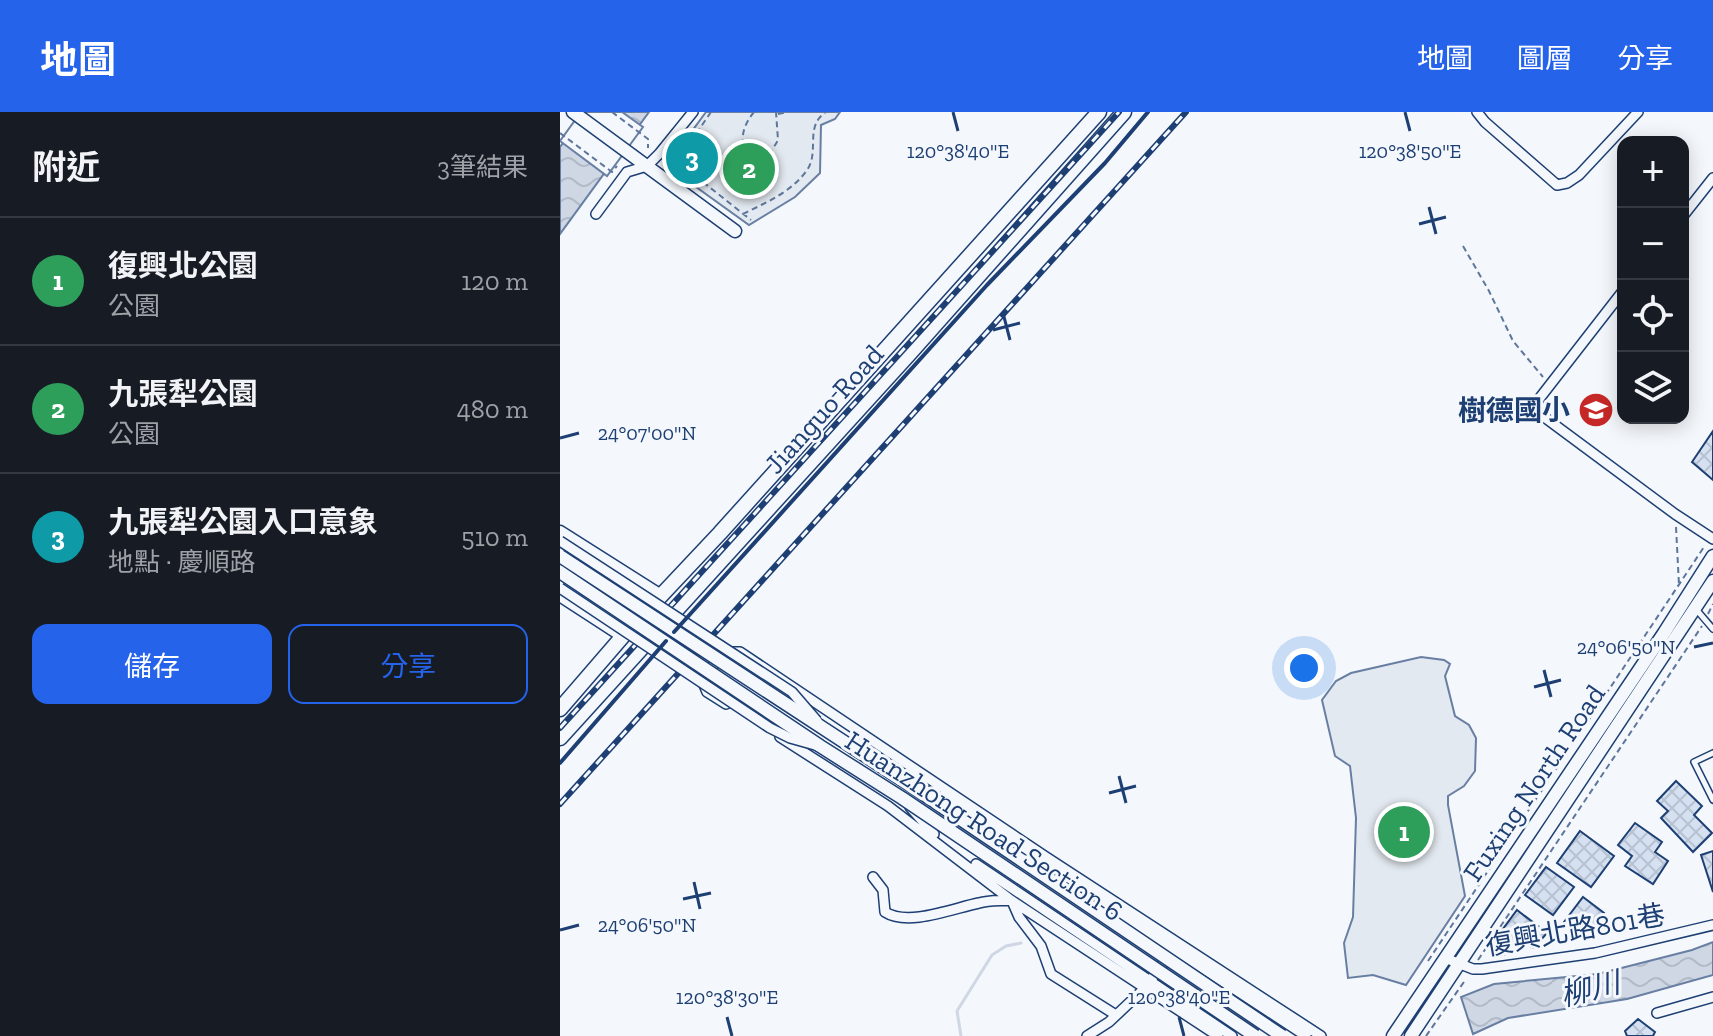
<!DOCTYPE html>
<html lang="zh-TW">
<head>
<meta charset="utf-8">
<style>
  :root { --surface:#171b24; --page:#242831; --text:#f1f3f6; --muted:#9ea1a6; --line:#363941; --accent:#2563eb }
  body { margin:0; font-family:"Zilla Slab","Noto Sans TC",serif; background:var(--page); color:var(--text) }
  .controls { position:absolute; right:24px; top:24px; display:grid; overflow:hidden; border-radius:16px; box-shadow:0 4px 20px #0003 }
  .controls button { width:72px; height:72px; display:grid; place-items:center; padding:0; border:0; border-bottom:2px solid var(--line); background:var(--surface); color:var(--text); font:40px sans-serif }
  .you { position:absolute; left:744px; top:556px; width:28px; height:28px; margin:-20px; border:6px solid #fff; border-radius:50%; background:#1a73e8; box-shadow:0 0 0 12px #1a73e833 }
  .badge { display:grid; place-items:center; width:52px; height:52px; border-radius:50%; background:var(--accent); color:#fff; font-size:26px; font-weight:700 }
  .pin { position:absolute; translate:-50% -50%; border:4px solid #fff; box-shadow:0 2px 8px #0006 }
  .list { margin:0; padding:0; list-style:none }
  h2 { display:flex; justify-content:space-between; align-items:center; height:104px; margin:0; padding:0 32px; font-size:34px }
  h2 small { font-size:26px; font-weight:400; color:var(--muted) }
  .list li { display:grid; grid-template-columns:52px 1fr auto; gap:24px; align-items:center; box-sizing:border-box; height:128px; padding:0 32px; border-top:2px solid var(--line) }
  .list b { display:block; font-size:30px; white-space:nowrap }
  .list p { margin:0; font-size:26px; white-space:nowrap; color:var(--muted) }
  .list em { font-size:26px; font-style:normal; color:var(--muted) }
  .actions { display:flex; gap:16px; padding:24px 32px }
  .actions a { flex:1; padding:18px 0; border:2px solid var(--accent); border-radius:16px; text-align:center; font-size:28px; color:var(--accent) }
  .actions .main { background:var(--accent); color:#fff }
  .icon { flex:none; width:44px; height:44px; fill:none; stroke:currentColor; stroke-width:2; stroke-linecap:round; stroke-linejoin:round }
  .map { position:relative; flex:none; width:1153px; height:924px; overflow:hidden }
  header { display:flex; align-items:center; gap:48px; box-sizing:border-box; height:112px; padding:0 40px; background:var(--accent); color:#fff }
  header strong { font-size:38px }
  nav { display:flex; gap:44px; margin-inline-start:auto; font-size:28px }
  main { display:flex }
  aside { flex:1; background:var(--surface) }
  .map>svg:first-child { display:block }
  .green { fill:#e3e9f0; stroke:#687fa3; stroke-width:2 }
  .water { fill:url(#water-waves); stroke:#687fa3; stroke-width:2 }
  .pier { fill:#f4f7fb; stroke:#687fa3; stroke-width:2 }
  .lines { fill:none; stroke-linecap:round; stroke-linejoin:round }
  .stream { stroke:#cfd7e4; stroke-width:3 }
  .building { fill:url(#building-cross-hatch); stroke:#1d3f73; stroke-width:2 }
  .service-casing { stroke:#1d3f73; stroke-width:8 }
  .minor-casing { stroke:#1d3f73; stroke-width:12 }
  .tertiary-casing { stroke:#1d3f73; stroke-width:15 }
  .secondary-casing { stroke:#1d3f73; stroke-width:17 }
  .path { stroke:#5e769c; stroke-width:2; stroke-dasharray:6 4; stroke-linecap:butt }
  .service { stroke:#f4f7fb; stroke-width:5 }
  .minor { stroke:#f4f7fb; stroke-width:9 }
  .tertiary { stroke:#f4f7fb; stroke-width:12 }
  .secondary { stroke:#f4f7fb; stroke-width:14 }
  .rail-casing { stroke:#1d3f73; stroke-width:6 }
  .rail { stroke:#f4f7fb; stroke-width:3; stroke-dasharray:9; stroke-linecap:butt }
  .minor-bridge-casing { stroke:#1d3f73; stroke-width:12; stroke-linecap:butt }
  .tertiary-bridge-casing { stroke:#1d3f73; stroke-width:15; stroke-linecap:butt }
  .minor-bridge { stroke:#f4f7fb; stroke-width:9 }
  .tertiary-bridge { stroke:#f4f7fb; stroke-width:12 }
  .wall { stroke:#1d3f73; stroke-width:4 }
  .ticks { fill:none; stroke:#1d3f73; stroke-width:3 }
  .labels { text-anchor:middle; dominant-baseline:central; stroke-width:6; stroke-linejoin:round; paint-order:stroke }
  .street-label { font-size:28px; fill:#1d3f73; stroke:#f4f7fb }
  .poi-label { font-size:28px; font-weight:bold; fill:#1d3f73; stroke:#f4f7fb; text-anchor:end }
  .water-label { font-size:30px; font-style:italic; fill:#1d3f73; stroke:#f4f7fb }
  .ticks-label { font-size:20px; text-anchor:middle; fill:#1d3f73; stroke:#f4f7fb; stroke-width:6; stroke-linejoin:round; paint-order:stroke }
</style>
</head>
<body>
<header>
<strong>地圖</strong>
<nav><a>地圖</a><a>圖層</a><a>分享</a></nav>
</header>
<main>
<aside>
<h2>附近<small>3筆結果</small></h2>
<ul class="list">
<li><span class="badge" style="background:#2e9e5b">1</span><div><b>復興北公園</b><p>公園</p></div><em>120 m</em></li>
<li><span class="badge" style="background:#2e9e5b">2</span><div><b>九張犁公園</b><p>公園</p></div><em>480 m</em></li>
<li><span class="badge" style="background:#0f9aa8">3</span><div><b>九張犁公園入口意象</b><p>地點 · 慶順路</p></div><em>510 m</em></li>
</ul>
<div class="actions"><a class="main">儲存</a><a>分享</a></div>
</aside>
<div class="map">
<svg width="1153" height="924" viewBox="0 0 1153 924">
  <defs>
    <pattern id="water-waves" width="16" height="10" patternUnits="userSpaceOnUse" patternTransform="scale(2)"><rect width="16" height="10" fill="#cfd7e4"/><path d="M0 5q4-4 8 0t8 0" fill="none" stroke="#b1bac7"/></pattern>
    <pattern id="building-cross-hatch" width="8" height="8" patternUnits="userSpaceOnUse" patternTransform="scale(2)"><rect width="8" height="8" fill="#d5e0f0"/><path d="M0 0l8 8M0 8l8-8" fill="none" stroke="#b6c1d1"/></pattern>
  </defs>
  <rect width="100%" height="100%" fill="#f4f7fb"/>
  <!-- green -->
  <path class="green" d="M146,0H280L275,7L261,13L260,61L235,85L189,113L118,62L116,41Z
    M861,545L884,548L890,552L885,564L895,604L909,613L916,626L915,659L904,674L888,684V693L905,784L846,873L813,863L788,866L784,831L793,805L796,706L790,654L775,644L762,588L776,569L791,561Z"/>
  <!-- water -->
  <path class="water" d="M26,0H89L0,122V35Z
    M1153,830V863L1067,887L948,906L913,922L901,885L934,872L1038,862L1132,838Z"/>
  <!-- pier -->
  <path class="pier" d="M21,0H62L83,15L47,64L0,29Z"/>
  <g class="lines">
    <!-- stream -->
    <path class="stream" d="M401,924L397,899L432,843L446,834L461,831"/>
  </g>
  <!-- building -->
  <path class="building" d="M1153,319V368L1132,350Z
    M1116,669L1142,694L1134,703L1152,721L1133,740L1101,706L1108,699L1097,689Z
    M1075,711L1102,730L1095,740L1108,749L1093,772L1065,754L1072,744L1058,733Z
    M1020,719L1054,744L1031,775L997,751Z
    M1153,739V780L1141,743Z
    M986,755L1014,775L993,803L965,783Z
    M1023,785L1044,801L1024,826L1004,810Z
    M957,798L987,821L974,836L961,830L953,840L939,844L931,833Z
    M1078,907L1095,920L1093,924H1067L1065,919Z"/>
  <g class="lines">
    <defs>
      <path id="service" d="M1135,496L1153,517
        M1153,641L1134,650L1153,688"/>
      <path id="minor" d="M917,0L925,10L997,73L1007,71L1019,63L1078,0
        M36,102L67,60L87,54L99,42L133,0
        M1123,104L1153,66
        M1063,179L972,296L1115,402L1153,427
        M166,592L147,580L142,568L163,540H180L486,745L761,924
        M220,625L328,694L451,788L658,924
        M366,679L384,687L746,924
        M350,695L374,722
        M416,752L672,924
        M313,765L323,778L325,800C348,815 394,796 419,791C429,788 441,789 451,788
        M452,789L459,805L481,834L491,862L556,903
        M885,846L913,857H922L1035,841L1153,813
        M1097,901L1153,885
        M527,924L549,910L585,876L609,843"/>
      <path id="tertiary" d="M13,0L175,119
        M0,420L101,484
        M0,483L63,524
        M833,924L1104,521L1153,444
        M851,924L1153,469"/>
      <path id="secondary" d="M0,597L63,524L160,421L539,0
        M0,626L350,241L564,0"/>
    </defs>
    <!-- service casing -->
    <use href="#service" class="service-casing"/>
    <!-- minor casing -->
    <use href="#minor" class="minor-casing"/>
    <!-- tertiary casing -->
    <use href="#tertiary" class="tertiary-casing"/>
    <!-- secondary casing -->
    <use href="#secondary" class="secondary-casing"/>
    <!-- path -->
    <path class="path" d="M52,0L88,27V36
      M151,0L127,35L129,59C167,53 196,69 218,28L216,0
      M194,0C179,18 179,36 194,53
      M218,2L227,0
      M0,21L52,60L57,54
      M117,59H129L191,108
      M183,102C205,91 232,80 247,58C260,40 244,14 266,0
      M903,134L929,179L953,229L983,265
      M1116,415L1119,473
      M1148,502L1153,492
      M918,848L1142,514
      M868,849L1144,435
      M866,924L906,867"/>
    <!-- service -->
    <use href="#service" class="service"/>
    <!-- minor -->
    <use href="#minor" class="minor"/>
    <!-- tertiary -->
    <use href="#tertiary" class="tertiary"/>
    <!-- secondary -->
    <use href="#secondary" class="secondary"/>
    <defs>
      <path id="rail" d="M0,616L559,0
        M0,692L626,0"/>
    </defs>
    <!-- rail casing -->
    <use href="#rail" class="rail-casing"/>
    <!-- rail -->
    <use href="#rail" class="rail"/>
    <defs>
      <path id="minor-bridge" d="M0,429L232,580L257,609
        M0,476L210,616L230,626L255,633"/>
      <path id="tertiary-bridge" d="M0,444L350,673L722,924
        M0,460L260,634L342,686L695,924"/>
    </defs>
    <!-- minor-bridge casing -->
    <use href="#minor-bridge" class="minor-bridge-casing"/>
    <!-- tertiary-bridge casing -->
    <use href="#tertiary-bridge" class="tertiary-bridge-casing"/>
    <!-- minor-bridge -->
    <use href="#minor-bridge" class="minor-bridge"/>
    <!-- tertiary-bridge -->
    <use href="#tertiary-bridge" class="tertiary-bridge"/>
    <!-- wall -->
    <path class="wall" d="M114,520L427,173L545,51L588,0
      M0,651L106,529"/>
  </g>
  <!-- ticks -->
  <path class="ticks" d="M393,0L398,19M845,0L850,19M869,95L876,122M859,112L886,105M443,201L450,228M433,218L460,211M0,326L19,321M1134,535L1153,531M984,558L991,585M974,575L1001,568M559,664L566,691M549,681L576,674M134,770L140,797M123,787L151,781M0,818L19,813M167,905L172,924M619,905L624,924"/>
  <!-- icons -->
  <defs>
    <symbol id="school-disc" viewBox="-11 -11 22 22"><circle r="9.5" fill="#c62828" stroke="#f4f7fb"/><path d="M0-5L7-2L0 1L-7-2ZM-4 1L0 2.5L4 1V4Q0 6-4 4Z" fill="#fff"/></symbol>
  </defs>
  <g fill-rule="evenodd">
    <use href="#school-disc" x="1016" y="278" width="40" height="40"/>
  </g>
  <g class="labels">
    <!-- street labels -->
    <g class="street-label">
      <text transform="translate(264 297) rotate(-48)">Jianguo Road</text>
      <text transform="translate(974 671) rotate(-56)">Fuxing North Road</text>
      <text transform="translate(424 714) rotate(33)">Huanzhong Road Section 6</text>
      <text transform="translate(1015 818) rotate(-10)">復興北路801巷</text>
    </g>
    <!-- poi labels -->
    <g class="poi-label">
      <text x="1010" y="298">樹德國小</text>
    </g>
    <!-- water labels -->
    <g class="water-label">
      <text transform="translate(1030 877) rotate(-14)">柳川</text>
    </g>
  </g>
  <g class="ticks-label">
    <text x="398" y="46">120°38'40"E</text>
    <text x="850" y="46">120°38'50"E</text>
    <text x="87" y="328">24°07'00"N</text>
    <text x="1066" y="542">24°06'50"N</text>
    <text x="87" y="820">24°06'50"N</text>
    <text x="167" y="892">120°38'30"E</text>
    <text x="619" y="892">120°38'40"E</text>
  </g>
</svg>
<div class="controls">
<button>+</button>
<button>−</button>
<button><svg class="icon" aria-label="locate" viewBox="0 0 24 24"><circle cx="12" cy="12" r="6"/><path d="M12 2v4M12 18v4M2 12h4M18 12h4"/></svg></button>
<button><svg class="icon" aria-label="layers" viewBox="0 0 24 24"><path d="M12 4l9 5-9 5-9-5zM3 14l9 5 9-5"/></svg></button>
</div>
<div class="you"></div>
<div class="pin badge" style="left:844px;top:720px;background:#2e9e5b">1</div>
<div class="pin badge" style="left:189px;top:57px;background:#2e9e5b">2</div>
<div class="pin badge" style="left:132px;top:46px;background:#0f9aa8">3</div>
</div>
</main>
</body>
</html>
